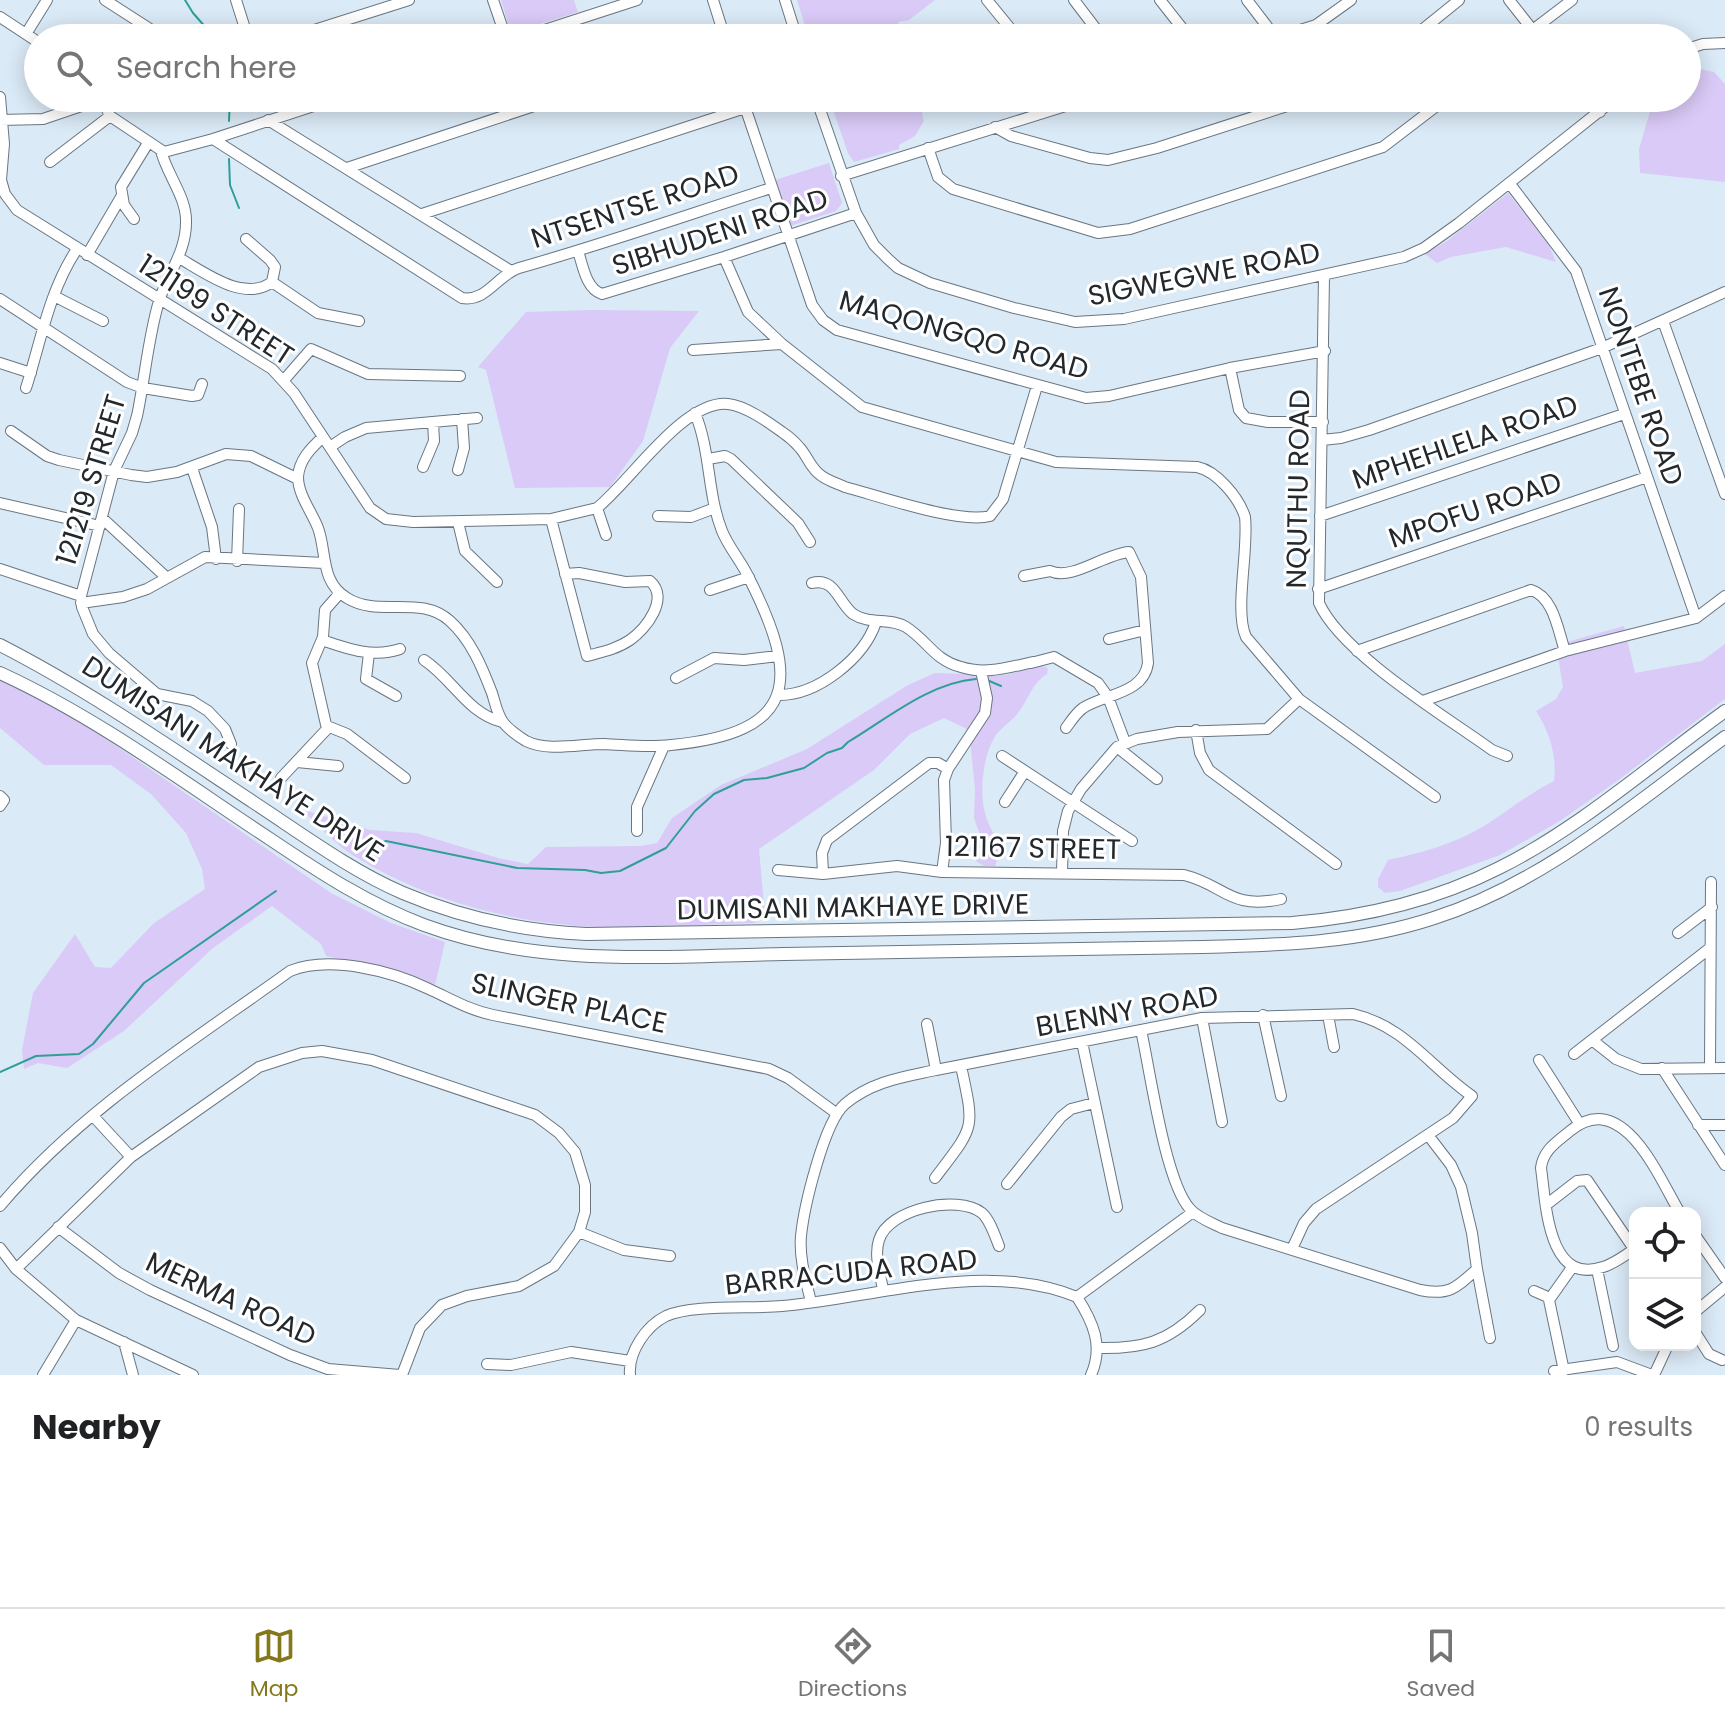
<!DOCTYPE html>
<html lang="en">
<head>
<meta charset="utf-8">
<style>
  :root { --surface:#fff; --page:#f2f2f2; --text:#202124; --muted:#757577; --line:#e0e0e0; --accent:#85781c }
  body { margin:0; font-family:Poppins,sans-serif; background:var(--page); color:var(--text) }
  .controls { position:absolute; right:24px; bottom:24px; display:grid; overflow:hidden; border-radius:16px; box-shadow:0 4px 20px #0003 }
  .controls button { width:72px; height:72px; display:grid; place-items:center; padding:0; border:0; border-bottom:2px solid var(--line); background:var(--surface); color:var(--text); font:40px sans-serif }
  .list { margin:0; padding:0; list-style:none }
  h2 { display:flex; justify-content:space-between; align-items:center; height:104px; margin:0; padding:0 32px; font-size:34px }
  h2 small { font-size:26px; font-weight:400; color:var(--muted) }
  .icon { flex:none; width:44px; height:44px; fill:none; stroke:currentColor; stroke-width:2; stroke-linecap:round; stroke-linejoin:round }
  .map { position:relative; flex:none; width:1725px; height:1375px; overflow:hidden }
  .search { position:absolute; background:var(--surface); box-shadow:0 4px 20px #0003; left:24px; right:24px; top:24px; height:88px; display:flex; align-items:center; gap:20px; box-sizing:border-box; padding:0 28px; border-radius:44px; color:var(--muted); font-size:30px }
  .sheet { height:232px; background:var(--surface) }
  nav { display:flex; justify-content:space-around; align-items:center; box-sizing:border-box; height:112px; border-top:2px solid var(--line); background:var(--surface); font-size:22px; color:var(--muted) }
  nav a { display:grid; justify-items:center; gap:4px }
  nav .on { color:var(--accent) }
  .map>svg:first-child { display:block }
  .green { fill:#dacaf7 }
  .lines { fill:none; stroke-linecap:round; stroke-linejoin:round }
  .stream { stroke:#2f9f97; stroke-width:2 }
  .minor-casing { stroke:#697682; stroke-width:12 }
  .major-casing { stroke:#697682; stroke-width:14 }
  .minor { stroke:#fff; stroke-width:10 }
  .major { stroke:#fff; stroke-width:12 }
  .labels { text-anchor:middle; dominant-baseline:central; stroke-width:6; stroke-linejoin:round; paint-order:stroke }
  .street-label { font-size:28px; fill:#22282c; stroke:#fff }
</style>
</head>
<body>
<div class="map">
<svg width="1725" height="1375" viewBox="0 0 1725 1375">
  <rect width="100%" height="100%" fill="#dbeaf7"/>
  <!-- green -->
  <path class="green" d="M501,0H574L578,12L511,33Z
    M797,0H935L909,20L898,22L902,38H809Z
    M1695,68L1714,72L1725,84V182L1640,173L1639,149L1654,98H1687V71Z
    M829,98H918L924,121L915,136L899,145V149L854,162L848,153Z
    M829,163L842,203L836,211L790,226L775,180Z
    M1508,193L1549,245L1556,262L1506,247L1451,257L1437,263L1425,254L1447,241Z
    M592,310L699,311L670,348L643,441L610,487L515,488L486,370L478,367L526,312Z
    M1624,626L1635,673L1702,661L1725,644V699L1617,781L1560,821L1500,855L1400,891L1385,893L1378,887V879L1388,860C1421,853 1454,844 1484,826C1508,811 1528,794 1554,781C1557,756 1550,733 1536,711L1556,699L1563,687L1556,645Z
    M1042,666L1048,668L1047,674C1032,683 1029,699 1018,713C1012,721 1003,726 996,735C983,754 979,791 985,813C991,835 1004,843 995,866H984L976,861L975,851L981,838L974,818L975,789L969,730L944,718L910,734L874,770L759,849L765,916L755,923C691,924 623,932 559,924C486,916 413,893 351,854C333,842 317,824 301,809L370,830L416,833L498,858L528,864L546,847L641,846L657,843L672,818L721,785L807,749L908,685L935,673L1005,675Z
    M0,679L77,719L331,893L391,923L445,942L435,985L405,973L326,956L321,944L272,906L213,948L124,1031L67,1068L38,1063L24,1069L22,1050L33,993L75,934L95,967L111,968L154,923L205,889L202,869L186,833L151,794L111,765H44L0,728Z"/>
  <g class="lines">
    <!-- stream -->
    <path class="stream" d="M185,0L193,13L215,38
      M229,121L230,98
      M229,159L230,185L239,208
      M987,680L1001,686
      M375,846L386,841L517,868L585,870L601,873L620,871L666,848L695,811L714,794L744,780L767,778L804,768L827,753L842,748L848,742C888,718 929,683 976,679
      M0,1072L36,1056L79,1054L93,1044L144,983L276,891"/>
    <defs>
      <path id="minor" d="M105,0L164,38
        M236,0L248,38
        M493,0L506,38
        M713,0L725,38
        M785,0L797,38
        M987,0L1018,38
        M1074,0L1103,38
        M1160,0L1190,38
        M1247,0L1276,38
        M1509,0L1539,38
        M0,17L38,42
        M26,34L47,0
        M289,38L409,0
        M520,38L637,0
        M1275,38L1316,25L1351,0
        M1412,38L1459,0
        M1522,38L1572,0
        M1687,49L1703,44L1725,43
        M0,97L4,144L1,180L5,194L17,210L272,369L294,393L370,508L386,519L413,522L551,519L597,508L606,535
        M742,98L812,305L823,320L837,330L1086,398L1109,396L1230,368L1325,351
        M816,98L856,213L874,245L888,259L898,268L930,283L1014,308L1075,322L1124,319L1404,257L1424,248L1459,223L1616,98
        M1588,98L1600,112
        M102,99L110,116L164,152L213,139L338,98
        M0,120L43,119L105,98
        M268,120L511,271
        M995,127L1011,136L1090,158L1108,160L1157,148L1312,98
        M213,139L462,298C487,302 497,275 519,268C604,244 687,215 771,188
        M928,148L938,177L953,189L1098,233L1130,229L1383,147L1447,98
        M161,151C167,174 186,197 186,220C187,251 168,273 159,301C148,338 145,378 137,416L132,433L114,471L81,596L82,607L93,634L109,653L157,694L192,701L208,711L225,729L231,744
        M50,162L110,116
        M347,168L558,98
        M841,176L1091,98
        M1510,184L1576,271L1696,618
        M422,214L745,108
        M134,219L124,205L121,187L148,143
        M578,251C583,266 586,289 602,294L724,257L856,213
        M87,255L121,197
        M724,257L748,312L782,344L862,407L1056,462L1197,467C1217,471 1239,498 1245,517C1249,549 1234,611 1246,637L1299,699L1435,797
        M179,258C204,272 244,303 272,282L275,267L270,260L246,239
        M1324,276L1319,603C1342,654 1445,716 1492,750L1507,756
        M272,282L318,313L359,321
        M54,296L103,321
        M0,299L127,382L143,388L192,396L198,395L202,384
        M1663,321L1725,494
        M693,350L782,344
        M0,363L31,373
        M1230,368L1239,410L1246,418L1268,422H1323
        M284,380L311,349L368,374L460,376
        M26,388C41,341 49,291 77,249
        M11,431L47,456L59,460L131,475L147,477L177,472L226,454L251,456L298,479
        M323,437C311,448 299,460 298,477C298,495 312,512 318,528C327,552 320,582 347,598C379,618 420,594 450,621C471,640 482,667 492,693C495,702 497,714 503,722C507,728 519,737 526,741C548,752 580,744 604,744C627,745 648,748 671,745C797,733 801,681 749,578C741,561 729,548 722,531C707,493 711,452 695,413
        M1322,440L1341,438L1369,430L1602,348L1725,292
        M330,447L345,437L366,428L477,418
        M708,459L725,456L731,459L798,523L810,542
        M423,467L434,441L433,422
        M192,468L212,527L216,559
        M458,470L464,448L462,419
        M0,503L100,526
        M597,508C631,481 683,400 728,404C746,406 768,422 782,432C788,436 795,442 800,448C807,456 810,466 818,473C825,480 836,483 845,487C879,496 958,524 990,516L1003,499L1037,386
        M658,516L691,517L715,508
        M1320,516L1624,414
        M102,518L167,578
        M551,519C563,565 575,610 587,656C602,652 617,649 630,640C646,629 670,598 650,581L625,582L579,573L565,574
        M458,522L465,551L497,582
        M237,561L239,509
        M0,569L81,596
        M1024,576L1050,571C1072,581 1104,554 1129,552L1141,577L1148,663C1144,694 1104,694 1083,708C1076,713 1071,721 1066,728
        M812,583C835,577 838,602 853,614C870,625 890,617 906,627C928,641 934,660 961,667C986,675 1009,667 1034,662
        M1318,589L1647,477
        M710,590L749,577
        M81,603L123,597L147,589L205,557L324,563
        M1109,639L1145,630
        M322,640C348,649 373,658 400,649
        M1357,651L1531,590C1554,597 1558,631 1565,651
        M369,653L366,679L396,696
        M424,660C453,679 467,713 502,722
        M1031,663L1054,657L1098,683L1108,697L1125,742
        M676,678L714,658L744,660L778,656
        M779,695C818,695 864,658 876,622
        M1423,701L1565,651L1696,618L1725,596
        M327,726L347,734L405,778
        M1196,730L1200,753L1209,770L1336,864
        M1117,747L1157,779
        M1002,756L1132,841
        M297,762L338,766
        M281,778L327,729L312,663L323,637L325,610L340,593
        M0,796L4,800L0,806
        M1005,802L1025,771
        M637,831V807L664,746
        M778,870L823,874L897,866L942,872L1184,875C1225,885 1229,910 1281,899
        M942,872L946,843L944,780L948,769L985,713L987,698L981,671
        M1062,873L1063,831L1068,811L1081,789L1117,747L1137,739L1178,732L1267,729L1299,699
        M823,874L822,853L827,840L929,763H938L948,769
        M1678,933L1712,907
        M1263,1015L1281,1096
        M1328,1015L1334,1047
        M1202,1018L1222,1122
        M927,1024L936,1070
        M1141,1030C1150,1070 1165,1182 1190,1209C1198,1218 1212,1223 1222,1228L1420,1290C1449,1296 1456,1288 1477,1269L1472,1233L1461,1187L1451,1165L1428,1135
        M1592,1040L1616,1059L1641,1069L1725,1068
        M1082,1042L1117,1207
        M1574,1054L1710,948
        M1539,1060L1579,1123
        M1662,1068L1725,1165
        M1710,1068L1711,882
        M93,1116L131,1157
        M1698,1125H1725
        M935,1178C975,1125 975,1131 961,1066
        M1007,1184L1061,1117L1071,1109L1094,1103
        M1546,1205L1577,1181L1587,1180L1634,1249
        M0,1206C81,1110 190,1043 290,971C330,955 392,971 429,989C451,999 469,1010 493,1015L769,1069L788,1078L836,1113
        M58,1227L119,1273L150,1290L290,1355L328,1369L400,1375
        M579,1232L624,1250L670,1256
        M1695,1235L1725,1278
        M0,1248L16,1269L76,1320L193,1375
        M1635,1249C1625,1255 1614,1264 1603,1267C1547,1286 1546,1202 1541,1168C1543,1150 1557,1142 1570,1131C1623,1087 1659,1178 1680,1213
        M16,1269L131,1157L259,1067L302,1053L322,1051L372,1060L535,1115L559,1133L575,1152L585,1185V1212L579,1232L554,1266L519,1286L467,1296L442,1305L420,1328L402,1375
        M1477,1269L1490,1338
        M1597,1269L1613,1346
        M883,1289C880,1274 874,1255 879,1240C888,1209 957,1194 982,1213C990,1220 995,1236 999,1246
        M1534,1291L1550,1298
        M1077,1297L1193,1212
        M811,1302C806,1281 799,1258 801,1236C804,1207 824,1122 845,1104C872,1081 904,1077 936,1070L1202,1018L1353,1014C1405,1026 1430,1067 1472,1096L1453,1118L1316,1209L1304,1223L1292,1249
        M1695,1312L1725,1287
        M1695,1332L1709,1354L1722,1360
        M124,1342L133,1375
        M1097,1348C1142,1349 1167,1343 1200,1310
        M487,1364L511,1365L571,1352L630,1361
        M1554,1371L1617,1362L1652,1375
        M1564,1371L1549,1300L1573,1266
        M43,1375L76,1320
        M630,1375C628,1352 646,1326 666,1316C692,1304 751,1309 782,1306C875,1298 986,1259 1077,1297C1093,1322 1104,1346 1091,1375
        M1654,1375L1668,1345"/>
      <path id="major" d="M0,645C88,690 170,747 253,802C302,834 350,870 403,893C462,918 523,931 586,934L1292,923C1365,917 1434,901 1499,868C1578,829 1653,763 1725,711
        M0,673C96,717 182,781 270,839C319,872 368,904 424,925C540,968 663,956 784,954C862,952 939,952 1017,950C1079,949 1141,948 1203,947C1282,945 1358,943 1434,918C1544,883 1633,805 1725,737"/>
    </defs>
    <!-- minor casing -->
    <use href="#minor" class="minor-casing"/>
    <!-- major casing -->
    <use href="#major" class="major-casing"/>
    <!-- minor -->
    <use href="#minor" class="minor"/>
    <!-- major -->
    <use href="#major" class="major"/>
  </g>
  <g class="labels">
    <!-- street labels -->
    <g class="street-label">
      <text transform="translate(635 206) rotate(-18)">NTSENTSE ROAD</text>
      <text transform="translate(720 232) rotate(-18)">SIBHUDENI ROAD</text>
      <text transform="translate(1204 274) rotate(-11)">SIGWEGWE ROAD</text>
      <text transform="translate(216 310) rotate(33)">121199 STREET</text>
      <text transform="translate(964 335) rotate(16)">MAQONGQO ROAD</text>
      <text transform="translate(1641 386) rotate(71)">NONTEBE ROAD</text>
      <text transform="translate(1465 442) rotate(-19)">MPHEHLELA ROAD</text>
      <text transform="translate(91 480) rotate(-73)">121219 STREET</text>
      <text transform="translate(1298 489) rotate(-89)">NQUTHU ROAD</text>
      <text transform="translate(1475 510) rotate(-19)">MPOFU ROAD</text>
      <text transform="translate(233 759) rotate(33)">DUMISANI MAKHAYE DRIVE</text>
      <text transform="translate(1033 848) rotate(1)">121167 STREET</text>
      <text transform="translate(853 907) rotate(-1)">DUMISANI MAKHAYE DRIVE</text>
      <text transform="translate(569 1003) rotate(12)">SLINGER PLACE</text>
      <text transform="translate(1127 1011) rotate(-10)">BLENNY ROAD</text>
      <text transform="translate(851 1272) rotate(-6)">BARRACUDA ROAD</text>
      <text transform="translate(231 1299) rotate(25)">MERMA ROAD</text>
    </g>
  </g>
</svg>
<div class="controls">
<button><svg class="icon" aria-label="locate" viewBox="0 0 24 24"><circle cx="12" cy="12" r="6"/><path d="M12 2v4M12 18v4M2 12h4M18 12h4"/></svg></button>
<button><svg class="icon" aria-label="layers" viewBox="0 0 24 24"><path d="M12 4l9 5-9 5-9-5zM3 14l9 5 9-5"/></svg></button>
</div>
<div class="search"><svg class="icon" aria-label="search" viewBox="0 0 24 24"><circle cx="10" cy="10" r="6"/><path d="M15 15l6 6"/></svg>Search here</div>
</div>
<section class="sheet">
<h2>Nearby<small>0 results</small></h2>
<ul class="list">
</ul>
</section>
<nav>
<a class="on"><svg class="icon" aria-label="map" viewBox="0 0 24 24"><path d="M3 6l6-2 6 2 6-2v14l-6 2-6-2-6 2zM9 4v14M15 6v14"/></svg>Map</a>
<a><svg class="icon" aria-label="directions" viewBox="0 0 24 24"><path d="M12 3l9 9-9 9-9-9zM9 14v-3h6M13 9l2 2-2 2"/></svg>Directions</a>
<a><svg class="icon" aria-label="saved" viewBox="0 0 24 24"><path d="M7 4h10v16l-5-4-5 4z"/></svg>Saved</a>
</nav>
</body>
</html>
